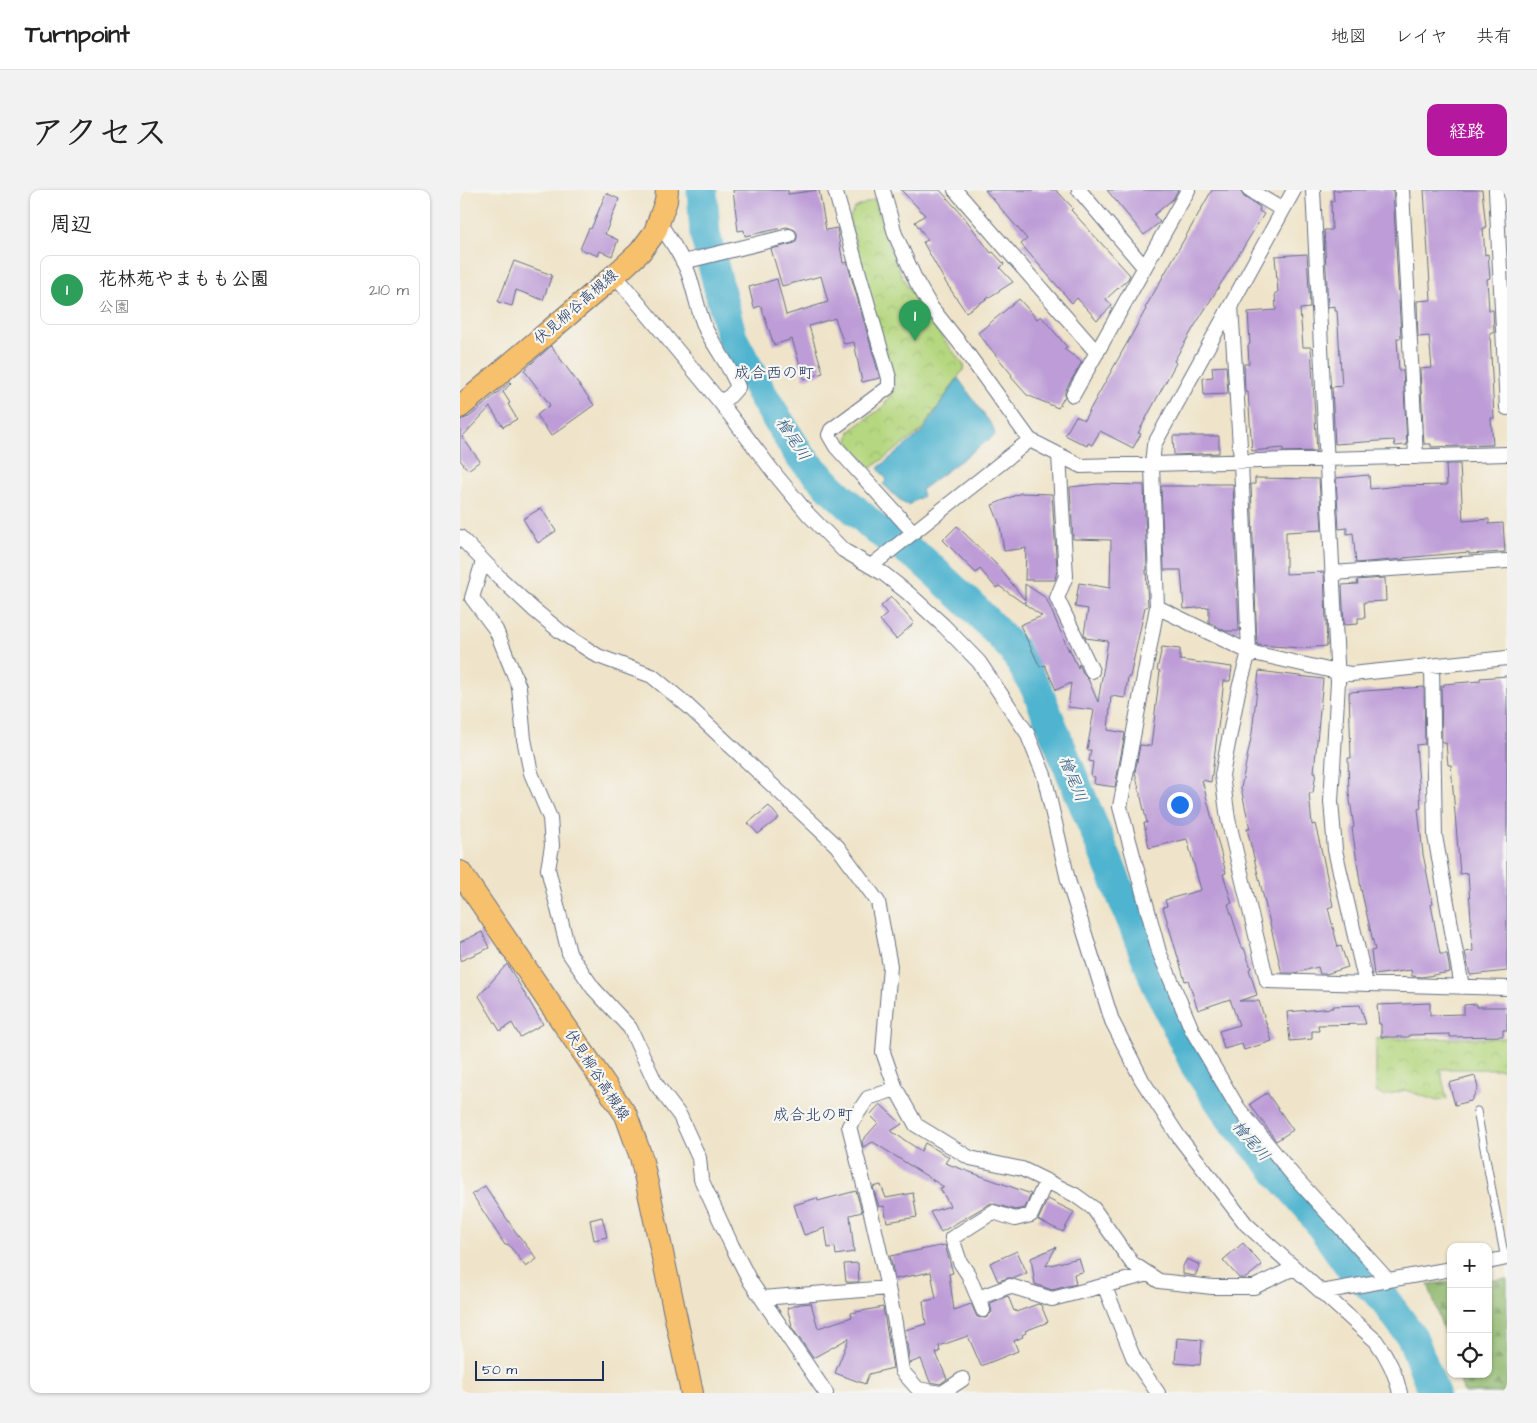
<!DOCTYPE html>
<html lang="ja">
<head>
<meta charset="utf-8">
<style>
  :root { --surface:#fff; --page:#f2f2f2; --text:#222; --muted:#767676; --line:#e0e0e0; --accent:#b5179e }
  body { margin:0; font-family:"Architects Daughter","Klee One",sans-serif; background:var(--page); color:var(--text) }
  .controls { position:absolute; right:15px; bottom:15px; display:grid; overflow:hidden; border-radius:10px; box-shadow:0 1px 4px #0004 }
  .controls button { width:45px; height:45px; display:grid; place-items:center; padding:0; border:0; border-bottom:1px solid var(--line); background:var(--surface); color:var(--text); font:25px sans-serif }
  .scale { position:absolute; left:15px; bottom:12px; width:129px; box-sizing:border-box; padding-left:5px; border:2px solid #1b2f5e; border-top:0; font-size:14px; line-height:18px; white-space:nowrap; color:#1b2f5e; -webkit-text-stroke:4px #f6f6f2; paint-order:stroke }
  .you { position:absolute; left:719px; top:614px; width:18px; height:18px; margin:-12px; border:4px solid #fff; border-radius:50%; background:#1a73e8; box-shadow:0 0 0 8px #1a73e833 }
  .badge { display:grid; place-items:center; width:32px; height:32px; border-radius:50%; background:var(--accent); color:#fff; font-size:16px; font-weight:700 }
  .pin { position:absolute; translate:-50% -41px; filter:drop-shadow(0 1px 2px #0008) }
  .pin::after { content:''; position:absolute; top:26px; width:18px; height:15px; background:inherit; clip-path:polygon(0 0,100% 0,50% 100%) }
  .list { margin:0; padding:0; list-style:none }
  h2 { display:flex; justify-content:space-between; align-items:center; height:65px; margin:0; padding:0 20px; font-size:21px }
  h2 small { font-size:16px; font-weight:400; color:var(--muted) }
  .list li { display:grid; grid-template-columns:32px 1fr auto; gap:15px; align-items:center; box-sizing:border-box; height:70px; margin:0 10px 10px; padding:0 10px; border:1px solid var(--line); border-radius:10px }
  .list b { display:block; font-size:19px; white-space:nowrap }
  .list p { margin:0; font-size:16px; white-space:nowrap; color:var(--muted) }
  .list em { font-size:16px; font-style:normal; color:var(--muted) }
  .icon { flex:none; width:28px; height:28px; fill:none; stroke:currentColor; stroke-width:2; stroke-linecap:round; stroke-linejoin:round }
  .map { position:relative; flex:none; width:1047px; height:1203px; overflow:hidden; border-radius:10px }
  header { display:flex; align-items:center; gap:30px; box-sizing:border-box; height:70px; padding:0 25px; background:var(--surface); border-bottom:1px solid var(--line) }
  header strong { font-size:24px }
  nav { display:flex; gap:28px; margin-inline-start:auto; font-size:18px }
  .intro { display:flex; align-items:center; justify-content:space-between; box-sizing:border-box; height:120px; padding:0 30px }
  h1 { margin:0; font-size:35px }
  .button { padding:12px 22px; border-radius:10px; background:var(--accent); color:#fff; font-size:18px; font-weight:700 }
  main { display:flex; gap:30px; padding:0 30px }
  aside { flex:1; background:var(--surface); border-radius:10px; box-shadow:0 1px 4px #0004 }
  .map>svg:first-child { display:block }
  .forest { fill:url(#forest-firs); stroke:#567466 }
  .park { fill:url(#park-crowns); stroke:#68836e }
  .water { fill:#50b4cf; stroke:#367296 }
  .lines { fill:none; stroke-linecap:round; stroke-linejoin:round }
  .river { stroke:#50b4cf; stroke-width:31 }
  .building { fill:#bd9cd7 }
  .lane-casing { stroke:#656e83; stroke-width:9 }
  .street-casing { stroke:#656e83; stroke-width:16 }
  .primary-casing { stroke:#656e83; stroke-width:24 }
  .lane { stroke:#fff; stroke-width:7 }
  .street { stroke:#fff; stroke-width:14 }
  .primary { stroke:#f7c06c; stroke-width:22 }
  .labels { text-anchor:middle; dominant-baseline:central; stroke-width:4.5; stroke-linejoin:round; paint-order:stroke }
  .street-label { font-size:15px; fill:#1b2f5e; stroke:#f6f6f2 }
  .neighbourhood-label { font-size:16px; fill:#1b2f5e; stroke:#f6f6f2 }
  .water-label { font-size:16px; font-style:italic; fill:#2b5780; stroke:#f6f6f2 }
</style>
</head>
<body>
<header>
<strong>Turnpoint</strong>
<nav><a>地図</a><a>レイヤ</a><a>共有</a></nav>
</header>
<div class="intro"><h1>アクセス</h1><a class="button">経路</a></div>
<main>
<aside>
<h2>周辺<small></small></h2>
<ul class="list">
<li><span class="badge" style="background:#2e9e5b">1</span><div><b>花林苑やまもも公園</b><p>公園</p></div><em>210 m</em></li>
</ul>
</aside>
<div class="map">
<svg width="1047" height="1203" viewBox="0 0 1047 1203">
  <defs>
    <pattern id="forest-firs" width="22" height="20" patternUnits="userSpaceOnUse" patternTransform="scale(1.25)"><rect width="22" height="20" fill="#90b86e"/><path d="M5 1l3.5 6h-7zM16 11l3.5 6h-7z" fill="#75965e"/></pattern>
    <pattern id="park-crowns" width="20" height="18" patternUnits="userSpaceOnUse" patternTransform="scale(1.25)"><rect width="20" height="18" fill="#b5d77f"/><path d="M2 6a3 3 0 1 1 6 0M12 15a3 3 0 1 1 6 0" fill="none" stroke="#9bb970"/></pattern>
  </defs>
  <rect width="100%" height="100%" fill="#f6f6f2"/>
  <filter id="ink" filterUnits="userSpaceOnUse"><feTurbulence type="fractalNoise" baseFrequency=".02" numOctaves="2"/><feDisplacementMap in="SourceGraphic" scale="10" xChannelSelector="R" yChannelSelector="G"/><feConvolveMatrix kernelMatrix="1 2 1 2 8 2 1 2 1" color-interpolation-filters="sRGB"/></filter>
  <filter id="wash" filterUnits="userSpaceOnUse"><feTurbulence type="fractalNoise" baseFrequency=".0096" numOctaves="4" result="noise"/><feDisplacementMap in="SourceGraphic" scale="20" xChannelSelector="R" yChannelSelector="G"/><feGaussianBlur stdDeviation="1.12" result="paint"/><feColorMatrix in="noise" values="0 0 0 0 0 0 0 0 0 0 0 0 0 0 0 0 0 1.4 0 .05"/><feComposite in="paint" operator="in"/></filter>
  <g filter="url(#wash)">
    <rect width="100%" height="100%" fill="#efe4c9"/>
    <!-- forest -->
    <path class="forest" d="M1047,1089V1203H1004L998,1184H1028V1090Z
      M991,1092V1163L968,1094Z"/>
    <!-- park -->
    <path class="park" d="M415,9C421,31 427,54 437,75C453,113 480,144 505,177L461,241L411,278L388,252L390,241L423,217L435,197L389,29L395,18Z
      M1047,848V879H980L987,909L977,911L945,900L923,906L916,902V849Z"/>
    <!-- water -->
    <path class="water" d="M498,188L533,237L535,245L461,300L463,306L448,315L443,313L423,294L427,290L418,278L462,242Z"/>
    <g class="lines">
      <!-- river -->
      <path class="river" d="M242,0L245,44L272,148L303,206L340,266L373,300L417,340L461,369L514,418L554,460L577,500L673,733L696,792L736,876L771,928L849,1018L894,1082L921,1105L952,1147L974,1203"/>
    </g>
    <g id="blocks">
      <!-- building -->
      <path class="building" d="M273,0H328V4L359,0L366,40L377,38L383,73L387,72L420,188L402,192L394,152L384,154L375,128L349,136L363,183L344,189L332,149L314,155L301,116L294,118L289,97L317,89L326,125L368,112L361,86L322,96L311,59L335,53L337,48V43L335,40L327,37L285,46L284,40L278,41Z
        M441,0H480L504,27L531,63L533,62L544,74L540,78L553,92L506,122L486,93L463,52L468,50L455,32L465,25Z
        M525,0H596L613,18L611,20L670,85L668,89L646,109L652,116L637,130L617,108L612,113L561,54L567,49Z
        M647,0H718L713,9L694,25L700,32L684,45Z
        M752,0H780L784,7L800,17L799,21L804,24L734,137L714,171L716,173L678,243L681,244L673,258L640,241L632,255L628,253L627,256L605,245L616,226L624,230L686,119L685,118L696,99Z
        M873,0H933L941,148H937L939,181L943,180L947,255L935,256L934,250L875,254L872,197L882,196L877,121H875V116L868,117L864,40H872L871,11H874Z
        M964,0H1022L1026,38H1023L1025,65L1028,64L1030,88L1027,89L1029,120H1033L1034,143H1030L1034,228H1031L1033,255L971,257V254H964L960,179L972,178L969,146L958,147L957,111L971,110Z
        M146,3L159,9L145,44L158,50L152,66L140,61L138,66L120,59L129,38L131,39Z
        M847,64L850,118L840,119L843,157H851L857,261L823,262V258L792,261L788,202H785L784,174H789L788,155L790,154L788,122L816,120L815,103H818L815,66Z
        M54,71L92,85L83,110L56,100L52,116L38,112Z
        M559,109L577,129L581,126L607,157L604,159L622,172L605,201V206L598,218L567,205L551,187L552,185L518,143Z
        M91,156L134,215L91,246L77,225L90,215L64,180Z
        M766,176L768,204L744,205L743,188L753,187L752,177Z
        M50,192L51,193L43,202L50,213L48,214L57,229L43,237L30,217L2,247L20,271L8,280L0,270V230L9,227Z
        M713,246H759V263L714,265Z
        M986,274H1000L1003,331L1029,329V334L1043,333L1045,362L1009,364V362L944,368V369L896,373L893,343L887,344V338L879,339L876,288L909,285L910,299L939,296L987,295Z
        M795,288L859,289L862,340L826,342V384L864,382L867,456L841,458L797,455L791,294H795Z
        M638,294L684,295L687,380H686L688,416L685,417L670,487H668L665,508L651,506L648,540L665,543L655,597L634,594L635,587L631,586L633,572L629,571L631,560H627L634,520L608,517L611,493L596,500L585,475L580,477L560,435L582,426L565,414V411L563,413L539,396L536,398L520,379L516,383L483,350L497,336L537,375L565,410V394L586,408L609,461V458L618,478L619,474L624,485L628,489L638,512L648,451L626,448L624,444L628,419L615,417L619,393L650,398L651,350L613,349L610,297Z
        M739,294H773L779,441H765L749,432V417L724,419L721,380H704L701,296H739Z
        M561,303L592,304L597,380L595,390H565L566,358L544,361L540,335L532,315Z
        M81,318L96,341L78,353L63,329Z
        M925,388L926,411L904,412L905,428H898V434L884,435L882,395L898,394L897,390Z
        M431,407L454,433L436,449L420,430L427,424L421,416Z
        M702,457L720,459V470L772,477L770,491H764L751,592L742,590L766,683L763,684L772,713L768,714L782,758H784L791,778L789,779L797,805L779,811H799L812,851L784,860L782,854L764,859L759,841L779,835L770,809L738,820L728,790L725,791L703,717L707,716L705,710L741,700L727,649L689,658L684,633H687L675,582L680,555L691,556L700,481L697,480Z
        M799,481L863,489L854,582H856L853,603H849L852,635L855,634L863,667L873,716L868,718L878,757L881,756L888,777L866,784H860L858,777L834,783H822L787,639H790L781,598L792,543Z
        M1047,486V781L1010,785L1005,762L1013,761L1008,683L1000,684L991,575H988L986,553H982L981,496H984V494L1020,491V488Z
        M964,497L965,554L956,555L961,618L958,619L963,664L973,714H971L980,764H987L990,782L962,787L952,786L951,780L914,785L911,761L915,760L901,699L892,638L894,637L889,603L888,568H891L889,502Z
        M309,616L319,628L298,644L288,633Z
        M22,742L29,758L0,771V752Z
        M47,774L83,834L60,847L52,833L40,841L19,806Z
        M970,813V825L1004,824V815L1017,814V817H1047V840H1043V846L990,847V844L949,845V847H921V834H919L917,815Z
        M900,815L906,834L858,835L859,841H852V849L830,851L827,822L873,818V816Z
        M1015,886L1018,898L1011,911L995,915L989,893Z
        M807,903L833,940L816,951L790,914Z
        M420,914L442,934L431,941L461,961L465,953L489,967L485,973L571,1004L565,1018L555,1020L531,1013L481,1042L470,1022L490,1016L480,998L484,997L413,952L403,957L402,951L418,933L410,925Z
        M421,995L426,1008L453,1003L457,1027L427,1032L424,1016L419,1017L413,997Z
        M25,996L55,1041L77,1069L66,1077L48,1054L45,1055L12,1004Z
        M396,1001L402,1022L390,1025L394,1062L376,1065L375,1057L368,1058L365,1038L344,1045L334,1015L357,1008L358,1011Z
        M588,1009L614,1022L603,1042L578,1030Z
        M142,1027L147,1047L134,1050L130,1030Z
        M783,1053L802,1075L786,1088H779L763,1070Z
        M485,1055L493,1083L489,1084L494,1120L511,1114L517,1127L526,1128L532,1122L530,1113L548,1106L554,1121L555,1120L556,1122L578,1114L581,1115L588,1132L565,1141L566,1143L562,1145L563,1147L554,1151L558,1161L521,1176L508,1146L479,1156L480,1162L476,1163L487,1189L480,1194L470,1192L461,1169L450,1173L445,1140L466,1134L463,1111L476,1109L471,1082L435,1089L430,1066Z
        M596,1057L586,1076L619,1068L623,1082L614,1084L616,1094L592,1100L575,1094L571,1068Z
        M557,1061L567,1083L555,1088H548L538,1091L530,1073Z
        M727,1069L740,1075L735,1086L723,1084V1076Z
        M398,1073L399,1092H386L384,1074Z
        M351,1113L358,1138L392,1127L391,1123L423,1117L433,1178L409,1184L405,1194L375,1183L389,1148L353,1168L331,1136L332,1135L327,1118L341,1114Z
        M717,1148L742,1150L740,1175L715,1173Z"/>
    </g>
  </g>
  <g filter="url(#ink)">
    <use href="#blocks" fill-opacity="0" stroke="#656e83" stroke-width="1"/>
    <g class="lines">
      <defs>
        <path id="lane" d="M1017,921L1045,1069"/>
        <path id="street" d="M375,0L429,188V197L371,240L369,245L376,257L453,342
          M423,0L435,44L456,91L471,117L502,156L570,250L621,276L1047,264
          M495,0L637,163
          M619,0L684,77
          M789,0L823,20
          M834,0L694,255L692,275L697,417L789,462L877,482L891,484L1047,468
          M853,0L878,492L871,611L875,660L906,794
          M942,0L956,267
          M1036,0L1047,218
          M199,32C209,49 222,65 229,85C235,103 238,122 246,140C256,159 270,176 278,197L270,206L260,212
          M223,72L329,46
          M155,85L260,212L315,284L348,324L383,360L424,384L448,403L484,436L519,472L567,543L584,585L608,690L652,831L682,890L719,947L786,1034L916,1151C927,1166 936,1184 940,1203
          M771,116L781,272L789,462L778,502L762,585L768,629L807,791L1047,798
          M613,205L728,0
          M599,265L606,386L597,408L632,481
          M0,347L40,388L73,419L101,442L138,466L192,486L227,515L377,656L418,712L430,776L423,862L436,899L456,935L510,968L562,979L615,1005L633,1018L672,1073L699,1091L752,1097H794L834,1078
          M23,371L12,408L36,440L59,497L64,549L71,583L90,628L92,656L88,679L109,763L133,798L170,838L196,894L220,926L239,968L241,989L272,1056L290,1091L366,1203
          M411,376L570,250
          M872,383L1047,371
          M697,417L660,617L699,762L732,840L778,918L832,984L928,1090
          M972,476L975,646L1002,797
          M436,899L408,908L389,936L412,1027L428,1098L435,1133L442,1181L458,1199L480,1203
          M1028,1072L1047,1068
          M644,1095L674,1169L698,1203
          M861,1102L991,1079
          M302,1108L428,1098
          M518,1108L550,1096L592,1109L689,1084
          M523,1120L508,1084L500,1072L492,1048L533,1022L555,1029L571,1025L586,991
          M482,1203L503,1189"/>
        <path id="primary" d="M0,217L155,85L180,62L195,42L206,11L207,0
          M0,682L166,925L181,967L192,1016L232,1203"/>
      </defs>
      <!-- lane casing -->
      <use href="#lane" class="lane-casing"/>
      <!-- street casing -->
      <use href="#street" class="street-casing"/>
      <!-- primary casing -->
      <use href="#primary" class="primary-casing"/>
      <!-- lane -->
      <use href="#lane" class="lane"/>
      <!-- street -->
      <use href="#street" class="street"/>
      <!-- primary -->
      <use href="#primary" class="primary"/>
    </g>
  </g>
  <g class="labels">
    <!-- street labels -->
    <g class="street-label">
      <text transform="translate(116 117) rotate(-41)">伏見柳谷高槻線</text>
      <text transform="translate(137 885) rotate(57)">伏見柳谷高槻線</text>
    </g>
    <!-- neighbourhood labels -->
    <g class="neighbourhood-label">
      <text x="314" y="183">成合西の町</text>
      <text x="353" y="925">成合北の町</text>
    </g>
    <!-- water labels -->
    <g class="water-label">
      <text transform="translate(333 249) rotate(57)">檜尾川</text>
      <text transform="translate(613 589) rotate(68)">檜尾川</text>
      <text transform="translate(791 951) rotate(49)">檜尾川</text>
    </g>
  </g>
</svg>
<div class="controls">
<button>+</button>
<button>−</button>
<button><svg class="icon" aria-label="locate" viewBox="0 0 24 24"><circle cx="12" cy="12" r="6"/><path d="M12 2v4M12 18v4M2 12h4M18 12h4"/></svg></button>
</div>
<div class="scale">50 m</div>
<div class="you"></div>
<div class="pin badge" style="left:455px;top:151px;background:#2e9e5b">1</div>
</div>
</main>
</body>
</html>
